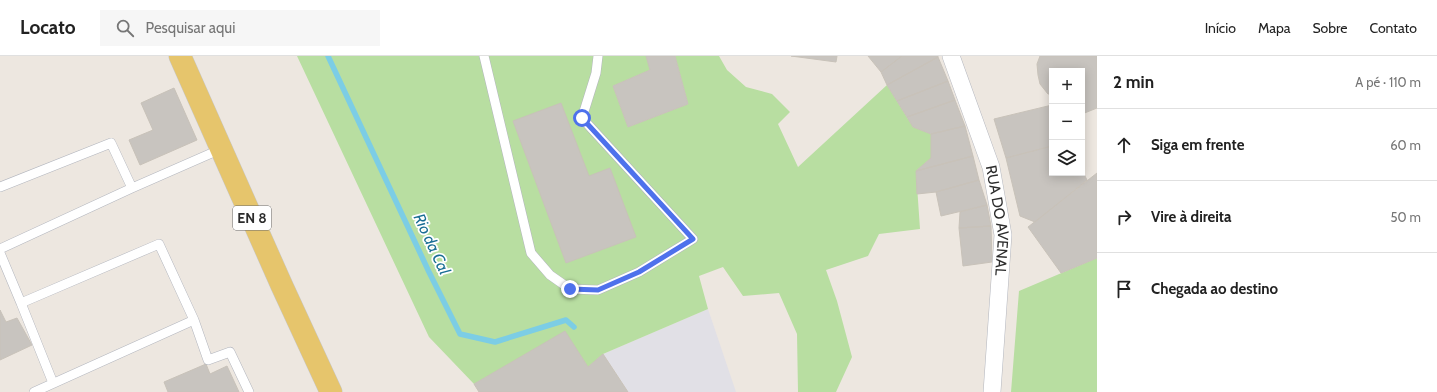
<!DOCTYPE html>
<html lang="pt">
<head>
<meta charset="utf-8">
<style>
  :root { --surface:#fff; --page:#f6f6f6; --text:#222; --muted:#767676; --line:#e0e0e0 }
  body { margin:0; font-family:Cabin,sans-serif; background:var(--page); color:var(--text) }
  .controls { position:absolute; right:12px; top:12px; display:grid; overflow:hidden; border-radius:0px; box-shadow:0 2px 10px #0003 }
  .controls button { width:36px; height:36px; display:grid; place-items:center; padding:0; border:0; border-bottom:1px solid var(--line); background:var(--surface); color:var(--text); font:20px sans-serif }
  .stop { position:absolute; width:12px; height:12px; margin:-9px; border:3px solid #4e71ec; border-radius:50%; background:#fff }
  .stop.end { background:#4e71ec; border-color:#fff; box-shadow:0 1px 4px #0008 }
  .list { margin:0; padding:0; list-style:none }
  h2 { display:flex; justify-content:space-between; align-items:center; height:52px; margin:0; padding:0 16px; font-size:17px }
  h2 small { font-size:13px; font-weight:400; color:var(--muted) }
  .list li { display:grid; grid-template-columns:26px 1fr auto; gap:12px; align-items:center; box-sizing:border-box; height:72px; padding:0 16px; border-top:1px solid var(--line) }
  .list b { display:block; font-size:15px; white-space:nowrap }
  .list em { font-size:13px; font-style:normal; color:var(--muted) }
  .icon { flex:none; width:22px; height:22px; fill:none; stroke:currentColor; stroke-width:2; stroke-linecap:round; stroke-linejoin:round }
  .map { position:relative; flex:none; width:1097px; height:336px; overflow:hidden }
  header { display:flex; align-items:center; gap:24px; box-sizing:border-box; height:56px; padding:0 20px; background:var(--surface); border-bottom:1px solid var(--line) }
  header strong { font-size:19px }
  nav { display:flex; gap:22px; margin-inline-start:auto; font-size:14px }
  .search { width:280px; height:36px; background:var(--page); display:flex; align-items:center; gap:10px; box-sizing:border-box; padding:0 14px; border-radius:0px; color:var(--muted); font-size:15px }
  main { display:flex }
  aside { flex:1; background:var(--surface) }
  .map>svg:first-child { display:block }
  .industrial { fill:#e1e0e6 }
  .green { fill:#b8dea1 }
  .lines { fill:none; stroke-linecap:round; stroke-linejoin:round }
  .stream { stroke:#7ccde5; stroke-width:5.5 }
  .building { fill:#c8c4bf; stroke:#c8c2b9 }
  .lane-casing { stroke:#b3b6be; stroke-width:10 }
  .street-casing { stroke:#b3b6be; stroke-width:18 }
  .primary-casing { stroke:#c8c8c8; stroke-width:23 }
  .lane { stroke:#fff; stroke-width:9 }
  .street { stroke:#fff; stroke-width:17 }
  .primary { stroke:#e6c56c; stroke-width:22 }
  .route { stroke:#4e71ec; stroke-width:5 }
  .labels { text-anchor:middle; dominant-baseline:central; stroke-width:3.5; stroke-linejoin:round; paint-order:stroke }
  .shield { fill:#fff; stroke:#6b6b6b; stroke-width:1 }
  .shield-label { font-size:14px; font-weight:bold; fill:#2c2c2c }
  .street-label { font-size:15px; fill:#2c2c2c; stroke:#fff }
  .water-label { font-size:16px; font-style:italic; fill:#196e94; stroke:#fff }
</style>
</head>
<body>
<header>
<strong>Locato</strong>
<div class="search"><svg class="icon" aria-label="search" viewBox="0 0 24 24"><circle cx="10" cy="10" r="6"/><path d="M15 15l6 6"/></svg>Pesquisar aqui</div>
<nav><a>Início</a><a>Mapa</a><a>Sobre</a><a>Contato</a></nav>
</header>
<main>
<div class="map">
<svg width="1097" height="336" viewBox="0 0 1097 336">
  <rect width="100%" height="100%" fill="#ede7e0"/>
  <!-- industrial -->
  <path class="industrial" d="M708,253L736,336H628L603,298Z"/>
  <!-- green -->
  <path class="green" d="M297,0H648L650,14L613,30L628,71L688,48L675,0H719L727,14L746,31L772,38L790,56L778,68L798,111L887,29L913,71L931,78V102L916,115L920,173L879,178L868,200L826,214L837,245L852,301L836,336H798L797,278L779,237L743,240L723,211L699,220L708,253L603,298L588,311L565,276L474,328L429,281Z
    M1097,202V336H1011L1019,235Z"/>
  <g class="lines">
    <!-- stream -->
    <path class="stream" d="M328,0L429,216L460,278L495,286L566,264L574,271"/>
  </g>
  <!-- building -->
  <path class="building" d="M646,0H675L688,48L628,71L613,30L650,14Z
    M791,0H837L836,6Z
    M868,0H902L881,16Z
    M902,0H938V1L887,29L881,16Z
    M1040,0H1097V52L1082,58V15H1052V38H1048L1040,28L1038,19L1037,8Z
    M938,1L948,25L897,45L887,29Z
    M948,25L955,44L907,61L897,45Z
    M174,32L197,84L140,109L129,84L153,74L141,47Z
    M955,44L965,70L931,78L913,71L907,61Z
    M561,47L589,120L610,112L636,181L566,207L513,65Z
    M1052,49V90L1006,102L994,63Z
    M965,70L973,100L916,115L931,102V78Z
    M1052,90V117H1082V114L1087,124L1035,166L1020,160L1006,102Z
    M973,100L979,124L936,136L917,138L916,115Z
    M1097,117V202L1061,217L1028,171Z
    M979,124L987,149L941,160L936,136Z
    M987,149L991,170L959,172L960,156Z
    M991,170L992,206L963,210L959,172Z
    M0,254L6,266L17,262L32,289L0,304Z
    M565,275L588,311L603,298L628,336H479L474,328Z
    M206,308L210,318L227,310L239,336H168L164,326Z"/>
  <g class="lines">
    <defs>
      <path id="lane" d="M484,0L531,197L550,219L570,233L598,234L639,216L693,183L582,62L596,17L598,0
        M0,131L111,87L132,132
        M0,193L132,132L221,93
        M0,197L21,247L159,188L194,264L34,336
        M21,247L53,327
        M194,264L208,304L230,296L249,336"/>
      <g id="street">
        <path id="s1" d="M951,0L991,111L1003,179L992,336"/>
      </g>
      <path id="primary" d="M180,0L282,230L331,336"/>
    </defs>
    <!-- lane casing -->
    <use href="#lane" class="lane-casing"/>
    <!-- street casing -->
    <use href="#street" class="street-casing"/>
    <!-- primary casing -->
    <use href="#primary" class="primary-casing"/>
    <!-- lane -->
    <use href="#lane" class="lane"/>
    <!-- street -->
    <use href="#street" class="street"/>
    <!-- primary -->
    <use href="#primary" class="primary"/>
  </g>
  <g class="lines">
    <!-- route -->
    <path class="route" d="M570,233L598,234L639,216L693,183L582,62"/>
  </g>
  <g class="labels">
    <!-- shield labels -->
    <rect class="shield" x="233" y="150" width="38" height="24" rx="3"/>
    <g class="shield-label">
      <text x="252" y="162">EN 8</text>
    </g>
    <!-- street labels -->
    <g class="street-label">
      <text stroke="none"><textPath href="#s1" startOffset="172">RUA DO AVENAL</textPath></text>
    </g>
    <!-- water labels -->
    <g class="water-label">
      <text transform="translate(432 188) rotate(65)">Rio da Cal</text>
    </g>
  </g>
</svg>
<div class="controls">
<button>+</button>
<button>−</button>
<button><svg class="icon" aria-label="layers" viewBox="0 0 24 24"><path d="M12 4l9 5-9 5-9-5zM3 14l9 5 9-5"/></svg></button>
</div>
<div class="stop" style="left:582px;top:62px"></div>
<div class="stop end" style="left:570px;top:233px"></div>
</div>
<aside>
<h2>2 min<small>A pé · 110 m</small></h2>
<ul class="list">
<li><svg class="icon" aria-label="ahead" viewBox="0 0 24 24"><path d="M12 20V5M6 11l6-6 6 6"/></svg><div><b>Siga em frente</b></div><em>60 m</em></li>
<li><svg class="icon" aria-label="right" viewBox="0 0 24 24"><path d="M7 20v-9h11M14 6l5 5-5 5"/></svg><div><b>Vire à direita</b></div><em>50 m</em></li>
<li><svg class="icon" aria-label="arrive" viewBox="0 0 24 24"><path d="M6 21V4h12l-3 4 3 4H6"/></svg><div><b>Chegada ao destino</b></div></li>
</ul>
</aside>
</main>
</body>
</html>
